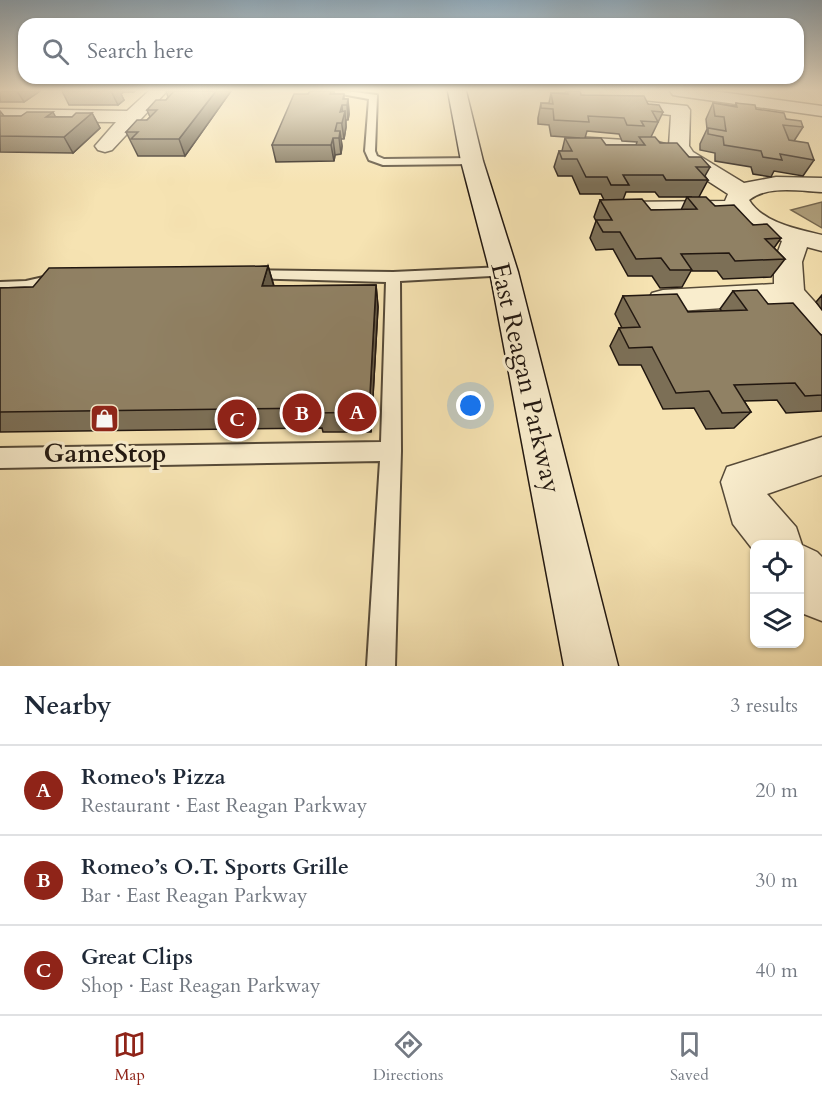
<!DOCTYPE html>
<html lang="en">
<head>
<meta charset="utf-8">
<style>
  :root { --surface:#fff; --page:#f6f6f7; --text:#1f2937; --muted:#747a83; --line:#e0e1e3; --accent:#8f2418 }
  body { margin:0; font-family:Cardo,serif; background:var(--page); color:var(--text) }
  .controls { position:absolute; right:18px; bottom:18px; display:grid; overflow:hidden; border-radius:12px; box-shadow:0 2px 4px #0004 }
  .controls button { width:54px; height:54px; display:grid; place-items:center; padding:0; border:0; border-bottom:2px solid var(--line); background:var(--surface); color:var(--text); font:30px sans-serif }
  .you { position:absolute; left:471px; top:406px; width:21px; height:21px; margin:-15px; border:4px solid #fff; border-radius:50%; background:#1a73e8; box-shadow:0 0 0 9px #1a73e833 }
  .badge { display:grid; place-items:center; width:39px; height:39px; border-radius:50%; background:var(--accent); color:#fff; font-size:20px; font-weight:700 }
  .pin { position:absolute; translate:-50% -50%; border:3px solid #fff; box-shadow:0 2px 6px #0006 }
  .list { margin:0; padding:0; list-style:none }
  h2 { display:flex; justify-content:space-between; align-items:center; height:78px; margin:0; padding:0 24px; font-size:26px }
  h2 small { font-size:20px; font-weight:400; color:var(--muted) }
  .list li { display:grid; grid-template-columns:39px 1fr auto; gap:18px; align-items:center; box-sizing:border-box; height:90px; padding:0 24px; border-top:2px solid var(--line) }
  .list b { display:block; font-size:22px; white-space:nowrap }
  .list p { margin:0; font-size:20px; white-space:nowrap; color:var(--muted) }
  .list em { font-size:20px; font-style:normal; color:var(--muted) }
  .icon { flex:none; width:33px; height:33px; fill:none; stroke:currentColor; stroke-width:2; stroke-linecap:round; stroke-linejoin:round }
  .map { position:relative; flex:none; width:822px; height:666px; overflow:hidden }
  .search { position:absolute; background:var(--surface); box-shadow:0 2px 4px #0004; left:18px; right:18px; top:18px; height:66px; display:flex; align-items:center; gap:15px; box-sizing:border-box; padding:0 21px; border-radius:18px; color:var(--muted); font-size:22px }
  .sheet { height:348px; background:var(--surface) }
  nav { display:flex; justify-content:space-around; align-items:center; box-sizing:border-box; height:84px; border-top:2px solid var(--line); background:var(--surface); font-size:16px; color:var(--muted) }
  nav a { display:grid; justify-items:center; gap:3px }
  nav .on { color:var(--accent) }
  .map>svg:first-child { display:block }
  .water { fill:#ae9e7b; stroke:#766850; stroke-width:1.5 }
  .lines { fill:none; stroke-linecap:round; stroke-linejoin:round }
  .lane-casing { stroke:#564a38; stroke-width:4 }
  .street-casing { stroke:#564a38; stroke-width:3 }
  .secondary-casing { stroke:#211710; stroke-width:3 }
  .lane { fill:#f9edcd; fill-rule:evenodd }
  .street { fill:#f9edcd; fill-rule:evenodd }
  .secondary { fill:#f9edcd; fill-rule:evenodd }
  .wall { fill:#7c6f56; stroke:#211710; stroke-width:1.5; fill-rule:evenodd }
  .shaded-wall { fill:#655a46; stroke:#211710; stroke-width:1.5 }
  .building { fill:#908164; stroke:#211710; stroke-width:1.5 }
  .labels { text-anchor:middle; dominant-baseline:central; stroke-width:6; stroke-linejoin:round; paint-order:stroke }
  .street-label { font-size:26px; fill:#211710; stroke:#f9edcd }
  .poi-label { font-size:26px; font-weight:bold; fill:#211710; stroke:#f9edcd }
</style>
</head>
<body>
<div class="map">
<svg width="822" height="666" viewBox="0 0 822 666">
  <rect width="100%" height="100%" fill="#f6e3b2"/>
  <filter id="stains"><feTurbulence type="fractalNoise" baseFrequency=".00333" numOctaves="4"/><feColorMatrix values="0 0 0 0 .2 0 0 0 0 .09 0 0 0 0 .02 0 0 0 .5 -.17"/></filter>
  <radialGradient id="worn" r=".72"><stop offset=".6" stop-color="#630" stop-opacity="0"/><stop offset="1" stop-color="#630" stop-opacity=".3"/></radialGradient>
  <!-- water -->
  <path class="water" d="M822,202V228L791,210Z"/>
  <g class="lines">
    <defs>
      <path id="lane" d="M325,91H345L377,95L375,151L377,156L384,159L472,158L477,161L472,164L383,165L369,160L365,151L369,99Z
        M504,267L511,272L509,275L400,281L401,451L395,666H367L380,461L0,468V448L381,442L386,282L247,278L240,273L242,270L393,272Z
        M57,274L64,279L62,282L26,291L0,292V282L26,281Z"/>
      <path id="street" d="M149,91H167L112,150L105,152L98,150L95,146L116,122L0,121V109L127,111Z
        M670,91H713L822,106V116L679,96L673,95Z
        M618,99L687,106L690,110L689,146L693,152L744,183L776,177L822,178V192C799,191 768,185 749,200C763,223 797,229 822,235V251L807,247L802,262L804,290L822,310V344L810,341L781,304L663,312L652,309L648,301L652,293L663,290L774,284V262L782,241L752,229L733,214L621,216L612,214L609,209L612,204L621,202L725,201L728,194L677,161L669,146L671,115L612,108L609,104L612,100Z
        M576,137L658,142L665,144L668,148L665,152L658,154L569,147L566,143L569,139Z
        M822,437V475L767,494L796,527L802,545L817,552L822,557V621L804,614L800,608V544H754V551L733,524L721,482L727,467Z"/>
      <path id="secondary" d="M448,91H466L483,161L518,272L618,666H564L490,272L461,161Z"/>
    </defs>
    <!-- lane casing -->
    <use href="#lane" class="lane-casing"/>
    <!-- street casing -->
    <use href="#street" class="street-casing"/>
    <!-- secondary casing -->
    <use href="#secondary" class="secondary-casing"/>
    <!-- lane -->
    <use href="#lane" class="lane"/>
    <!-- street -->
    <use href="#street" class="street"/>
    <!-- secondary -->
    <use href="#secondary" class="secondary"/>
  </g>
  <!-- wall -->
  <path class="wall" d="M0,91H40L24,102H0Z
    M62,91H135L134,92H124L121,94L124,100L118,105H69Z
    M166,91H231L185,156H138L126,132L147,120L150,117L147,110L166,100L168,97Z
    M310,91H334V94H344V99H348L349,114L348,120H346V127L344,139H341L342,146L341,154L335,155L334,161L276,162L272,145L308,94Z
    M566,91H580L581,95L648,104L663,112L651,137L660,143L710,167L705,176L708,180L699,197L715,206L781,238L774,248L785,259L771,277L723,279L717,271H691L682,287L660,288L652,276H628L613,249L596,250L590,238L596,221L594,217L600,200H604L601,194H580L572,176H558L554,167L559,151H562L565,138H580L551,136L549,125L538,124V118L541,103H549L551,93H565ZM587,131L619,134L622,141L637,142L636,145H606L585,138ZM626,192H655L659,197H692H687L681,210H651L623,200Z
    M713,103L735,106L736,103L786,119L803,127L794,141L814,160L803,176L774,171L771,177L753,174L751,167L715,161V153L700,150V144L707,129L706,119Z
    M0,111L4,116L72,117L92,113L100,128L73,153L0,152Z
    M268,266L274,286L376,285L378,307L371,432H323L322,428L0,432V288L33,287Z
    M733,291L768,304L822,335V411L786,413L777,400L744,401L751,412L734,428L706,429L694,408L663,409L641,365H619L610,346L619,328H622L615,314L623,296L688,312L722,311L720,309Z
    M822,295V310L816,302Z"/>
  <!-- shaded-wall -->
  <path class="shaded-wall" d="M17,91H40L24,102Z
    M111,91H123L124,92L121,94L124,100L118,105Z
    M216,91H231L185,156L179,139Z
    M348,99L349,114L348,120L347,105Z
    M342,105L343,119L345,111L346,127L344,139L340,112Z
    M53,112L61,127L46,117Z
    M92,113L100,128L73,153L64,137Z
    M340,131L342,146L341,154L339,138Z
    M333,138L335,155L334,161L331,145Z
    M268,266L274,287L262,286Z
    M376,285L378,307L371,432L369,412Z"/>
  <!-- building -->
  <path class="building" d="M174,91H216L179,139H131L138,132H126L137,120H147L157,110H147L156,100H166Z
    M310,91H331L330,94H344L343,99H348L347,105H342L340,112L345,111L342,123H337L335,131H340L339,138H333L331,145H272L294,94H308Z
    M567,91H580L581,95L644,96L648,104L659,105L663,112L652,111L658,122L641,121L644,126L627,125L624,118L588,116L589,122L554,120L553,109L541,108V103L553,104L551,93L568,94Z
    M713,103L737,107L736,103L755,105L756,109L784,113L786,119L801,121L803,127L783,125L789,140L808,143L814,160L780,154L782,160L763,157L761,151L724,145L723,137L708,134V128L726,131L724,117L715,116Z
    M27,112H53L46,117H72L76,113H92L64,137L0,136V116H21Z
    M639,137H655L660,143H677L689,157H701L710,167H696L708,180H666L663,175H623L629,185H611L607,177H586L577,159H562L559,151H572L565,138H601L606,145H645Z
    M687,197H706L715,206L734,205L753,225L767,224L781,238L765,239L785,259L735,261L729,253L681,254L692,270H670L661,258L636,259L620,232H603L596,220H612L600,200L642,199L651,210L697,209Z
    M268,266L262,286L376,285L369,412L317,413L318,408L0,412V288L33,287L49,268Z
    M757,290L768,304L793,303L821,335H822V395L805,396L795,383L734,385L751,412L722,413L709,391L676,393L652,347L629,348L619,328L640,327L623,296L677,294L688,312L747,310L733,291Z"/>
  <!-- sky -->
  <linearGradient id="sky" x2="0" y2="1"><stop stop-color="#91abbc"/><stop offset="0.49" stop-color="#fbf2dc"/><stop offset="1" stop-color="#fbf2dc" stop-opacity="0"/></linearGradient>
  <rect width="822" height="184" fill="url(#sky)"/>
  <!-- icons -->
  <defs>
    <symbol id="shop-square" viewBox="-11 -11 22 22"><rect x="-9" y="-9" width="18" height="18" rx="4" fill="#8f2418" stroke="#f9edcd"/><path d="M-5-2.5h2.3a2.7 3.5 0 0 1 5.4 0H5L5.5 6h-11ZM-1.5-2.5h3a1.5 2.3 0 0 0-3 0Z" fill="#fff"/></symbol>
  </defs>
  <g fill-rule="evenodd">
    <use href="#shop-square" x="88" y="402" width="33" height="33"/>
  </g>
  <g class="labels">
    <!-- street labels -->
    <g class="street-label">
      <text transform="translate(526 378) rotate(77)">East Reagan Parkway</text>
    </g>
    <!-- poi labels -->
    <g class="poi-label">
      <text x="105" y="453">GameStop</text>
    </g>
  </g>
  <rect width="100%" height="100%" filter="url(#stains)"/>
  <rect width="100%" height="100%" fill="url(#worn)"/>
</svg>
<div class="controls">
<button><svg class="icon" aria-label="locate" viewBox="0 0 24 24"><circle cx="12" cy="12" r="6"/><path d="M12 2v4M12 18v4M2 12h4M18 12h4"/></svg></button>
<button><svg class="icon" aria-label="layers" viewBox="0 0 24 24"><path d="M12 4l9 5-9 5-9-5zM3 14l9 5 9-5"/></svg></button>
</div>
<div class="you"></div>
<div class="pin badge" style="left:357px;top:412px">A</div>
<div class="pin badge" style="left:302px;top:413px">B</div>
<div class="pin badge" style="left:237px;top:419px">C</div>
<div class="search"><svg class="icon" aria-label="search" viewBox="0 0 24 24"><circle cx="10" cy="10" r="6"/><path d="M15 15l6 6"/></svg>Search here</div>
</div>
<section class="sheet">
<h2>Nearby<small>3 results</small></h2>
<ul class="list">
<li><span class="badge">A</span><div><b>Romeo's Pizza</b><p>Restaurant · East Reagan Parkway</p></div><em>20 m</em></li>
<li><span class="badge">B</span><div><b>Romeo’s O.T. Sports Grille</b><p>Bar · East Reagan Parkway</p></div><em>30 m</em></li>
<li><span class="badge">C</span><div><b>Great Clips</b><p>Shop · East Reagan Parkway</p></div><em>40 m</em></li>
</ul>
</section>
<nav>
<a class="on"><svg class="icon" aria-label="map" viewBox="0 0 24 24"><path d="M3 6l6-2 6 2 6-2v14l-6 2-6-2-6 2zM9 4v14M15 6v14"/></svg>Map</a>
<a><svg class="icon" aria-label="directions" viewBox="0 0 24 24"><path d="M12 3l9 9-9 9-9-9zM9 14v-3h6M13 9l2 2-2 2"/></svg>Directions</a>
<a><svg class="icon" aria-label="saved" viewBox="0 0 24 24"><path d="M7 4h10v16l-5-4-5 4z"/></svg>Saved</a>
</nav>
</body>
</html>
